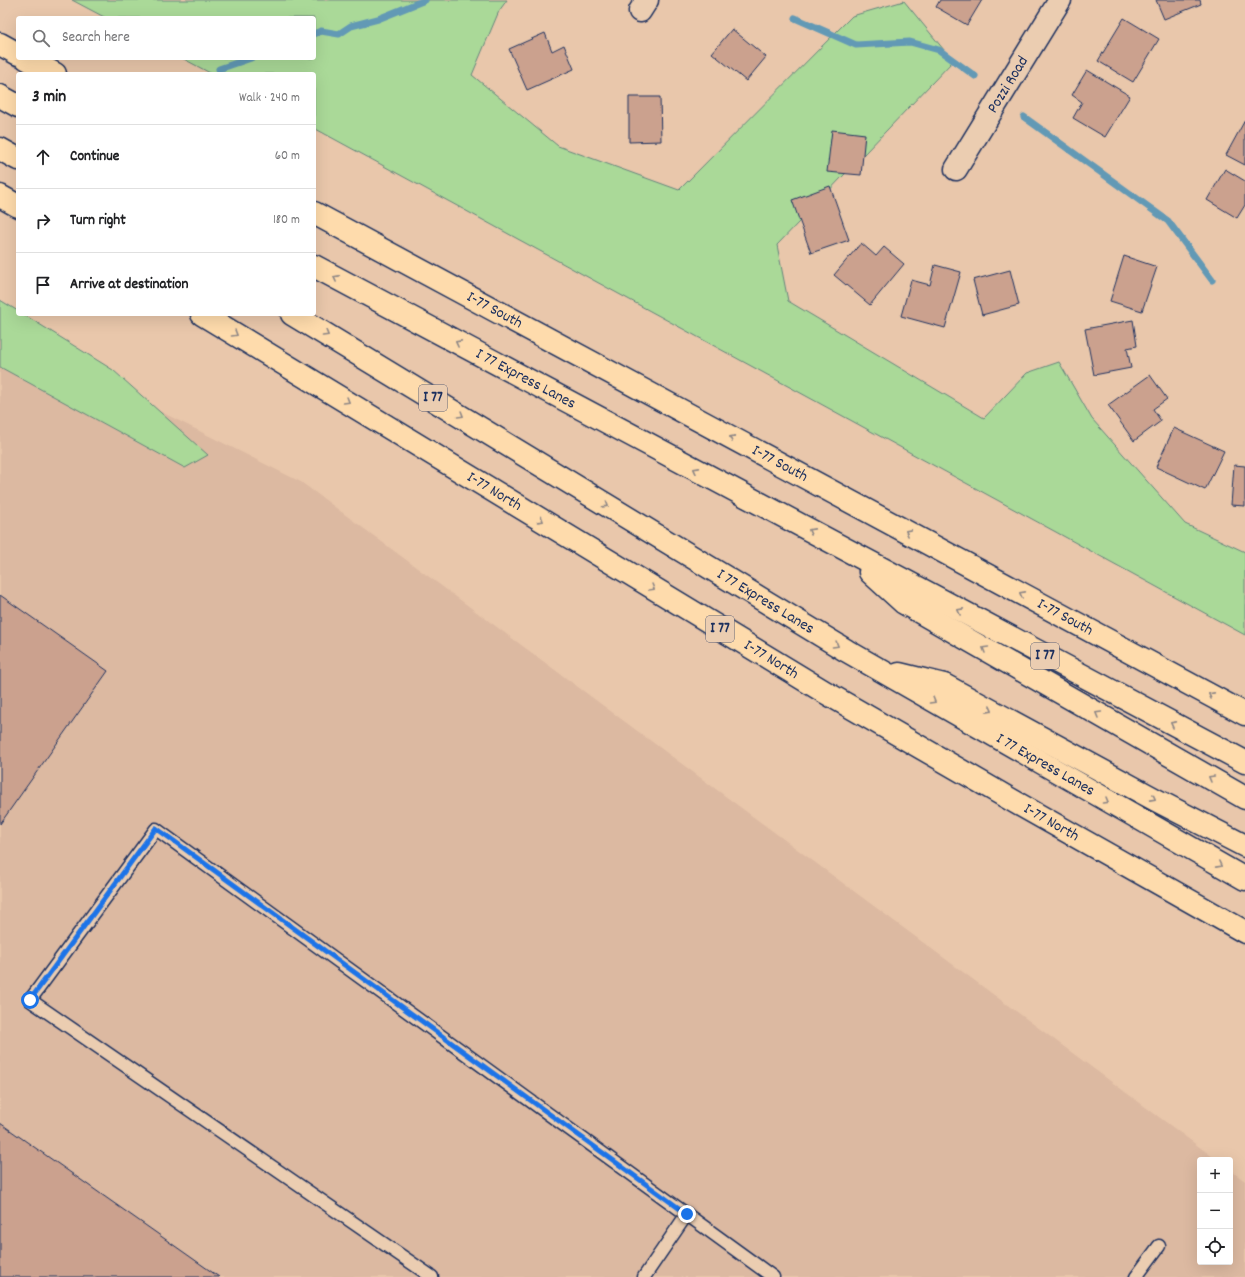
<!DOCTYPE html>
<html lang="en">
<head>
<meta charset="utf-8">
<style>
  :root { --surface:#fff; --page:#f2f2f2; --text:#202124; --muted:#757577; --line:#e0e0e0 }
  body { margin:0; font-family:Dekko,sans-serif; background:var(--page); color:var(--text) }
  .controls { position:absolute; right:12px; bottom:12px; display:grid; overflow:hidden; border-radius:4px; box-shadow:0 4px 16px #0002 }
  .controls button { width:36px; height:36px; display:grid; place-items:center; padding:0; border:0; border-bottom:1px solid var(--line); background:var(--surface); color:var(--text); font:20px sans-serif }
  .stop { position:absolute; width:12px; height:12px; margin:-9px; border:3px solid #1a73e8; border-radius:50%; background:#fff }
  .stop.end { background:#1a73e8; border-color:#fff; box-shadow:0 1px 4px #0008 }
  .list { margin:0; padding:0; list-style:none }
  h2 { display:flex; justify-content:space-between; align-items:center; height:52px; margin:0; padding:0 16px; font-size:17px }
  h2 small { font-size:13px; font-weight:400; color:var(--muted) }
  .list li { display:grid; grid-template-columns:26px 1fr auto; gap:12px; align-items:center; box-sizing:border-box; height:64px; padding:0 16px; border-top:1px solid var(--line) }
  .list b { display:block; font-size:15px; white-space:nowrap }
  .list em { font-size:13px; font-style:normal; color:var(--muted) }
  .icon { flex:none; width:22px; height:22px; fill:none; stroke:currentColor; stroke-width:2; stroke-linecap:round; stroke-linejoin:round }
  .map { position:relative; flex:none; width:1245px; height:1277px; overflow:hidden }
  .search { position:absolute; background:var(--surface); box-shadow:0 4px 16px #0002; left:16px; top:16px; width:300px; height:44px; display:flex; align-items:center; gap:10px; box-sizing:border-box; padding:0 14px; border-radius:4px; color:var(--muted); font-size:15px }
  .panel { position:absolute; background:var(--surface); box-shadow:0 4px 16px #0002; left:16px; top:72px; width:300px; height:244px; border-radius:4px }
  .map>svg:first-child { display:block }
  .built { fill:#dcb9a1 }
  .green { fill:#aad998; stroke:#62847b }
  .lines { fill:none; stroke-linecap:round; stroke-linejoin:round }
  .stream { stroke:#6299b5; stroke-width:7 }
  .building { fill:#cba18e; stroke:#1b2f5e }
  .service-casing { stroke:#1b2f5e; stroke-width:15 }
  .minor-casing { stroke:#1b2f5e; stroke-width:25 }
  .motorway-casing { stroke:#1b2f5e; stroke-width:25 }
  .service { stroke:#ebcdb1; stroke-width:12 }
  .minor { stroke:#ebcdb1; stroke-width:22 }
  .motorway { stroke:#fedbac; stroke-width:22 }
  .oneway { stroke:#8c8585 }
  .route { stroke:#1a73e8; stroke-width:5 }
  .labels { text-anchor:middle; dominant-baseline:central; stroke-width:3; stroke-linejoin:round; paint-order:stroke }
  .shield { fill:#ebcdb1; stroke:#595e77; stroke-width:1 }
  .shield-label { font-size:15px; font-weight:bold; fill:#1b2f5e }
  .street-label { font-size:16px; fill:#1b2f5e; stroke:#ebcdb1 }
</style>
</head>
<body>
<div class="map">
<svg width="1245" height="1277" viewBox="0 0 1245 1277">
  <rect width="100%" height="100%" fill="#e9c7ab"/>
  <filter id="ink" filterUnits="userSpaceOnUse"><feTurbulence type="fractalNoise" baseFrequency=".025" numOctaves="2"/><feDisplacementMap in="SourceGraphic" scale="8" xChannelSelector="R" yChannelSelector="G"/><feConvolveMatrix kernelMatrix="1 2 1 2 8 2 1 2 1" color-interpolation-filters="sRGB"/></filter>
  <g filter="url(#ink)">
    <!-- built -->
    <path class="built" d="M0,331L301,482L1217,1160H1200V1262H1230V1170L1245,1181V1277H0Z"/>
    <!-- green -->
    <path class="green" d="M72,0H507L499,11L472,75L558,146L679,190L852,16L904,1L953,61L777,245L788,301L984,418L1027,373L1059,362L1092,419L1185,524L1245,552V635L314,128V74H212L182,58H314V18H106Z
      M0,300L18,311V314H23L113,370L208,455L185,468L0,367Z"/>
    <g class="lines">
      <!-- stream -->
      <path class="stream" d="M795,18L856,45L910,42L939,50L975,76
        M314,34L321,31L339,34L351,26L378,19L425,0
        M219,69L251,58
        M1024,117L1168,221L1212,280"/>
    </g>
    <!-- building -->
    <path class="building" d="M940,0H982L967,25L936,7Z
      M1156,0H1200L1201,4L1164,19Z
      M1124,18L1159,39L1133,82L1098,61Z
      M732,29L766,57L746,81L712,53Z
      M545,33L552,51L564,45L574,69L527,90L509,49Z
      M1087,70L1130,96L1105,137L1073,118L1082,102L1072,95Z
      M629,97H660L661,141L629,142Z
      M1245,120V165L1226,155Z
      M832,130L865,134L861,175L827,172Z
      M1225,169L1245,181V205L1237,218L1207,200Z
      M830,186L849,240L811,253L792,200Z
      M861,243L876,256L884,247L904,264L870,305L834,275Z
      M1124,256L1157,267L1142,311L1110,301Z
      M935,265L961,272L945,328L901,316L911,280L930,285Z
      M1010,270L1019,305L982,315L973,280Z
      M1133,320L1137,346L1127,348L1131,368L1094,375L1085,329Z
      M1150,375L1167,399L1153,409L1161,421L1134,441L1108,405Z
      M1174,428L1224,451L1205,490L1156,467Z
      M1234,465L1245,466V506L1231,505Z
      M0,595L108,671L0,824Z
      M0,1123L219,1277H0Z"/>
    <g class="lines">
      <defs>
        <path id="service" d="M432,1277L30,1000L156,829L773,1277
          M644,1277L687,1214
          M1136,1277L1159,1246"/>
        <g id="minor">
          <path d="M640,11L647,0"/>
          <path id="s1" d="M956,169L1060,0"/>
        </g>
        <g id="motorway">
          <path d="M0,44L18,54"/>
          <path d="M26,58L55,74"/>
          <path d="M0,96L18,106"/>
          <path d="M0,149L18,159"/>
          <path d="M0,196L18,206"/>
          <path id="s2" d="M314,213L1245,714"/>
          <path id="s3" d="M314,266L1245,762"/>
          <path id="s4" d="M202,314L823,691L1015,802L1245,932"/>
          <path id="s5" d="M292,314L847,651L1245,879"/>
          <path d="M870,572L904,603L1245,798"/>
          <path d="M899,674L944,685L1156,800L1245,846"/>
        </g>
      </defs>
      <!-- service casing -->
      <use href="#service" class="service-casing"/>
      <!-- minor casing -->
      <use href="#minor" class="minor-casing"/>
      <!-- motorway casing -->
      <use href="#motorway" class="motorway-casing"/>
      <!-- service -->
      <use href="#service" class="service"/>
      <!-- minor -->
      <use href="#minor" class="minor"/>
      <!-- motorway -->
      <use href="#motorway" class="motorway"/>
    </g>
    <!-- one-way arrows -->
    <defs><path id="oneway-chevron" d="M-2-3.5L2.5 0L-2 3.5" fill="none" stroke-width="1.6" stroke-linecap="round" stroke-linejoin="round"/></defs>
    <g class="oneway">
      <use href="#oneway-chevron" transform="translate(336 278) rotate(-152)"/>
      <use href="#oneway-chevron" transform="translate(235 334) rotate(31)"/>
      <use href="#oneway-chevron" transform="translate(326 334) rotate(30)"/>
      <use href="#oneway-chevron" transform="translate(458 343) rotate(-152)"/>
      <use href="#oneway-chevron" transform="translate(347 401) rotate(31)"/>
      <use href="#oneway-chevron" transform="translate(461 415) rotate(31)"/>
      <use href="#oneway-chevron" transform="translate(732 438) rotate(-152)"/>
      <use href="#oneway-chevron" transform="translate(696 470) rotate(-152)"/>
      <use href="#oneway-chevron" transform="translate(606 505) rotate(32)"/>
      <use href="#oneway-chevron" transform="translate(541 520) rotate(32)"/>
      <use href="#oneway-chevron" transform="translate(811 531) rotate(-152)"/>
      <use href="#oneway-chevron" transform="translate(908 532) rotate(-152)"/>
      <use href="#oneway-chevron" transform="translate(652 588) rotate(31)"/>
      <use href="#oneway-chevron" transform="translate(1022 594) rotate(-152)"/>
      <use href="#oneway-chevron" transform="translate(960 611) rotate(-152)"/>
      <use href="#oneway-chevron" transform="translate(836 645) rotate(31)"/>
      <use href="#oneway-chevron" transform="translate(985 649) rotate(-150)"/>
      <use href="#oneway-chevron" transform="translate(1211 695) rotate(-152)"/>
      <use href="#oneway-chevron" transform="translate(933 701) rotate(30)"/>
      <use href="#oneway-chevron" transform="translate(990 710) rotate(28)"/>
      <use href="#oneway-chevron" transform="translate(1098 714) rotate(-150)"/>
      <use href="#oneway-chevron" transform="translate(1173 724) rotate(-152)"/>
      <use href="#oneway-chevron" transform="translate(1211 778) rotate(-150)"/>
      <use href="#oneway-chevron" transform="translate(1153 798) rotate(28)"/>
      <use href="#oneway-chevron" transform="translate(1106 801) rotate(30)"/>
      <use href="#oneway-chevron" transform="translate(1219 865) rotate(28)"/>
    </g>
  </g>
  <g class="lines" filter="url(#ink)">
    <!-- route -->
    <path class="route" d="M30,1000L156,828L687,1214"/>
  </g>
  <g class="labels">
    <!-- shield labels -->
    <g class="shield">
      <rect x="419" y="385" width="28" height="26" rx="3"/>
      <rect x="706" y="616" width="28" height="26" rx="3"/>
      <rect x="1031" y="643" width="28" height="26" rx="3"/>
    </g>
    <g class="shield-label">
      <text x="433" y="398">I 77</text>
      <text x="720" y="629">I 77</text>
      <text x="1045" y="656">I 77</text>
    </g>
    <!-- street labels -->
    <g class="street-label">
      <text stroke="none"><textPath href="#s1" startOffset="99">Pozzi Road</textPath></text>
      <text stroke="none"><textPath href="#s2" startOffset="205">I-77 South</textPath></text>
      <text stroke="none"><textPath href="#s3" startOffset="240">I 77 Express Lanes</textPath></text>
      <text stroke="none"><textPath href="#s2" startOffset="529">I-77 South</textPath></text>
      <text stroke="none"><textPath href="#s4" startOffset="342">I-77 North</textPath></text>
      <text stroke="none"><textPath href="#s5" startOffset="554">I 77 Express Lanes</textPath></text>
      <text stroke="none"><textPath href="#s2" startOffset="853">I-77 South</textPath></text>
      <text stroke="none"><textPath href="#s4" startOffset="666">I-77 North</textPath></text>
      <text stroke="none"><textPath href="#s5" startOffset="878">I 77 Express Lanes</textPath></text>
      <text stroke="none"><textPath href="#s4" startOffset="990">I-77 North</textPath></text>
    </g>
  </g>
</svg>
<div class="controls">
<button>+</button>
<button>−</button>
<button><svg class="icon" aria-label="locate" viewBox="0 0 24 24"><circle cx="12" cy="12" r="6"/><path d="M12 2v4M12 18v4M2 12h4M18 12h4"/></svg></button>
</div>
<div class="stop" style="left:30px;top:1000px"></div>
<div class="stop end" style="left:687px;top:1214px"></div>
<div class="search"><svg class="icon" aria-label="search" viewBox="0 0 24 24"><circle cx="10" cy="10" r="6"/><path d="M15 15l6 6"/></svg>Search here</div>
<section class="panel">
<h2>3 min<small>Walk · 240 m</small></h2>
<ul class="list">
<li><svg class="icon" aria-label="ahead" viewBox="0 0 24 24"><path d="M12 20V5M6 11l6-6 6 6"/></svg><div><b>Continue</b></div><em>60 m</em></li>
<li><svg class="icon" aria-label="right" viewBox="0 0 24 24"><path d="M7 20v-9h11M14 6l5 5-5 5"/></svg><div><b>Turn right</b></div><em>180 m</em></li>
<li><svg class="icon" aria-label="arrive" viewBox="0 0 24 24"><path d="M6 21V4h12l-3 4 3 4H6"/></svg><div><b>Arrive at destination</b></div></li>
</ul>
</section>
</div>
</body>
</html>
